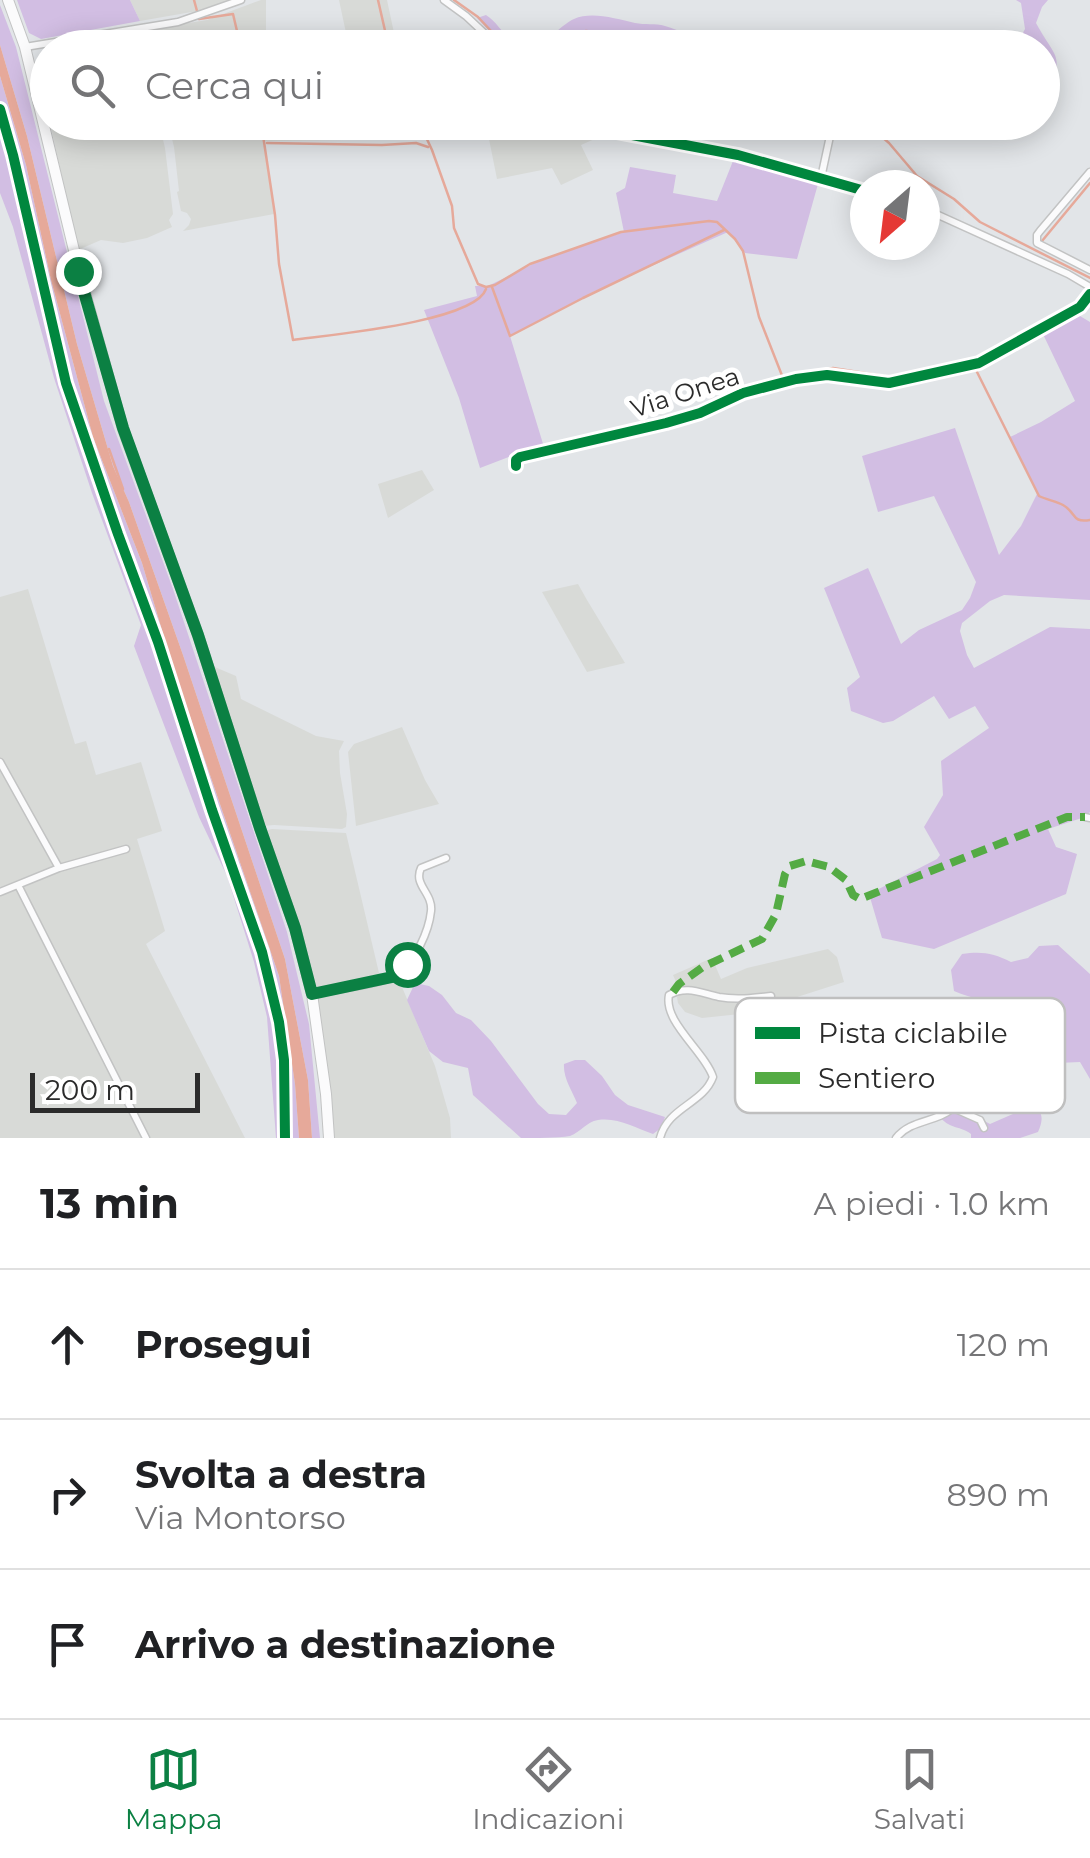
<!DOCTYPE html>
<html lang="it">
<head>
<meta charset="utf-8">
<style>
  :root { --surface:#fff; --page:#f6f6f6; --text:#202124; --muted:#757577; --line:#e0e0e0; --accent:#0b8043 }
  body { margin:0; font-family:Montserrat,sans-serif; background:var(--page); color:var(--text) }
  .compass { position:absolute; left:850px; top:170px; width:90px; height:90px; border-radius:50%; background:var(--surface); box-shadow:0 5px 25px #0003; rotate:208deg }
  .scale { position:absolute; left:30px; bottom:25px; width:170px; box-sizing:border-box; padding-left:10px; border:5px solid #2b2b2b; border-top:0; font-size:28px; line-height:35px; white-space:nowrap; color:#2b2b2b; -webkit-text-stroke:8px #fff; paint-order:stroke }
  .stop { position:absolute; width:30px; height:30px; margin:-22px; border:8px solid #0b8043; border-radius:50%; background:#fff }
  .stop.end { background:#0b8043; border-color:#fff; box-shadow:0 2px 10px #0008 }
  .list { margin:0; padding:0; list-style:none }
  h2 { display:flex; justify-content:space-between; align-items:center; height:130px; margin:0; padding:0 40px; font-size:42px }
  h2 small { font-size:32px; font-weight:400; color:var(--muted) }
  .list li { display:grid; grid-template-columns:65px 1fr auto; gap:30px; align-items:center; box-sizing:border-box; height:150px; padding:0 40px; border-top:2px solid var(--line) }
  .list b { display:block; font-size:38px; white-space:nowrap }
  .list p { margin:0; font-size:32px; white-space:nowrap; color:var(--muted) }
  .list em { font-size:32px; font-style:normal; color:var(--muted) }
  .icon { flex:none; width:55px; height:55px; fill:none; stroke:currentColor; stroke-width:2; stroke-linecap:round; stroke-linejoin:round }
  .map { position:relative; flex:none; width:1090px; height:1138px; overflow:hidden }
  .search { position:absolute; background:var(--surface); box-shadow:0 5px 25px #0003; left:30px; right:30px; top:30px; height:110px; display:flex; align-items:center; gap:25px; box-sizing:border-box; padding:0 35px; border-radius:55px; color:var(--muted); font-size:38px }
  .sheet { height:580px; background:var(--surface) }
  nav { display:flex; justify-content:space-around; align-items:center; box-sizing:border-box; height:140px; border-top:2px solid var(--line); background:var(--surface); font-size:28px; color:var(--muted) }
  nav a { display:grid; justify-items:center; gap:5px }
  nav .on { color:var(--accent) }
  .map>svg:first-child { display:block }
  .industrial { fill:#d8dad7 }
  .green { fill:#d2bee3 }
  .water { fill:#e6a99a }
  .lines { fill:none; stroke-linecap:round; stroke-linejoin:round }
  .stream { stroke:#e6a99a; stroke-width:2.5 }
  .street-casing { stroke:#c2c3c3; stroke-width:9 }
  .secondary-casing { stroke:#c2c3c3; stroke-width:12 }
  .street { stroke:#fbfbfc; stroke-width:6 }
  .secondary { stroke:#fbfbfc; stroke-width:10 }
  .quiet { stroke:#54ab44; stroke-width:8; stroke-dasharray:15 8; stroke-linecap:butt }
  .cycleway-casing { stroke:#fff; stroke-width:16 }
  .cycleway { stroke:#00873e; stroke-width:10 }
  .route { stroke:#0b8043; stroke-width:12 }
  .labels { text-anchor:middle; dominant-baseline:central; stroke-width:10; stroke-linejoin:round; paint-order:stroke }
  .street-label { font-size:25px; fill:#2b2b2b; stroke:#fff }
  .key { fill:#fff; stroke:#bfbfbf; stroke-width:2.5 }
  .key-label { font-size:28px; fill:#2b2b2b }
</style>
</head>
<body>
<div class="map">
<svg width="1090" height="1138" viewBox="0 0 1090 1138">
  <rect width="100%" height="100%" fill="#e2e5e8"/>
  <!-- industrial -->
  <path class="industrial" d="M130,0H231L203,10L140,21Z
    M261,0H266V31L270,47H149L147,38L148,35L158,28L207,20Z
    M339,0H387L397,47H349Z
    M121,35L133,37L140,47L48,48L47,112L37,63L42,52L47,48L52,45Z
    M516,122L569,123L582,131L599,137L581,145L593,170L561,185L552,168L497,179L489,139L517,133Z
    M50,123H159L165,148L173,214L169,220L172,227L147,238L123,243L101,240L78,250Z
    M168,123H338L345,140L263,141L274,214L183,231L189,225L191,219L187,213L181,211L177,192L179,191L174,147Z
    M422,470L434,490L388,518L378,484Z
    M578,584L587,600L625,663L587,672L542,592Z
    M28,589L75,744L86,741L96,775L141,762L162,831L137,839L165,931L146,944L245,1138H0V597Z
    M210,665L236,676L241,699L316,736L344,741L339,751L340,773L347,814L346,827L342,829L274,825L262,826Z
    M402,727L425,780L439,804L356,826L348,752L354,744Z
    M272,829L346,833L379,973L397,975L435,1066L450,1118L451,1138H334L321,1025L263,831Z
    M828,949L837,957L844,982L794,998L799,1029L773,1033L740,1014L702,1018L685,1012L678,1003L677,997L681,993L673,975L712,958L721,979L747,968Z"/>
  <!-- green -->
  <path class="green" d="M17,0H130L140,21L41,39L29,33Z
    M1016,0H1048L1042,7L1036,23C1056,60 1067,55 1043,96L1042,48L1004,47L1020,38L1025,29L1021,3Z
    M0,5L16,47L104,401L173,589L287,932L309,1024L320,1138H312L308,1080L285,959L183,655L129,502L113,466L77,344L27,136L0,45Z
    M486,15C499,23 506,41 520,46C540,53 558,26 574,19C592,11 616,19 635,23C645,25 655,23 665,26C680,30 694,38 706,47H650L578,38L564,47H504L477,18Z
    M0,76L26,165L51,280L93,437L142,563L173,667L279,976L295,1084L299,1138H276L267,1017L254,962L227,876L199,817L134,646L141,625L92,493L54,378L13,227L0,193Z
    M733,161L818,184L797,259L745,253L728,232L593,292L510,336L544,447L519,453L480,468L459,398L424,310L477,296L475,286H488L543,259L624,232L616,193L625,188L630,167L676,175L673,193L717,201Z
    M1075,313L1090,322V600L1004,595L990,601L962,623L960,631L967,655L974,668L1050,627L1090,629V812L1085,817L1048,829L1056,847L1077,854L1066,894L934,949L882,938L869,894L937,859L940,855L924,827L943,795L941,761L989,728L975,706L949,719L934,696L893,721L883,723L851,711L847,688L860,677L824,588L868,568L901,644L919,630L962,610L970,598L976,582L934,496L878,512L862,456L955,428L999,555L1021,526L1037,494L1010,437L1041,422L1075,401L1041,330Z
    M1058,945L1090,974V1079L1080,1062L1057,1063C1043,1049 1046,1037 1037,1027C1017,1003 980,1003 954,991L951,970L962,954C981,951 994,953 1011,962L1028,958L1039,946Z
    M415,983L429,986L442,995L456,1013L471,1020L491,1041L538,1104L549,1114L566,1115L577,1103C572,1090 563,1078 564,1064L575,1060H585L602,1076L615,1095L628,1105L665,1117L661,1128L653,1134C635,1128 618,1117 598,1120C586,1122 581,1132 570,1136C557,1138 536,1138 521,1138L473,1095L468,1068L443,1062L429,1051L407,1000Z
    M1033,1105C1044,1112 1043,1121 1038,1132L1020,1138H971V1134C961,1126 950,1129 941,1118V1111L958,1107L990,1124Z"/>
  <!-- water -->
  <path class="water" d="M0,45L27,136L77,344L113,466L129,502L183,655L285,959L308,1080L312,1138H299L295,1084L279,976L173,667L142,563L93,437L51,280L26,165L0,76Z"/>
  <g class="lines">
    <!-- stream -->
    <path class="stream" d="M194,0L197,11
      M378,0L389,48
      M454,0L478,17L507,48
      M199,19L233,14L241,48
      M558,48L572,37L586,31L671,40L688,48
      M261,122L275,215L279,264L293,340C328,335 475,322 486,289
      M419,122L432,150L452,206L454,228L478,284L486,287L495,285L530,264L621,232L709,221L717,222L735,239L743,251L759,317L783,378L833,368L896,378
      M808,122L881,136L889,143L917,176L954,199L980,222L1090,278
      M267,143L382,145L416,143L428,147
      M1042,241L1090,183
      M492,287L510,336L583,298L724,230
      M975,368L1039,496C1047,500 1056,501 1063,505C1077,513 1071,523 1090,520
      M109,449L123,489"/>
    <defs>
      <path id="street" d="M444,0L466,16L500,48
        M25,47L178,22L241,0
        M582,122L595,128L738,155L865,191
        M1090,172L1040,231L1037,235V243L1090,270
        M821,178L833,122
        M925,209L1068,274L1090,287
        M516,466V460L520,457L666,423L700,413L743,393L796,379L827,375L889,383L979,363L1080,307L1090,294
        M0,762L59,868
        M1085,817L1090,818
        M18,885L146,1138
        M0,892L59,868L126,849
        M313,994C332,990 384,984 398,974C415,962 429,931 431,911C433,893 413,885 421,868L446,858
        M660,1138C668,1107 703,1104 713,1077C705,1052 663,1022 669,995C687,985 700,993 719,997C736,1000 754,998 771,996
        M896,1138C911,1119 936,1123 953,1108L980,1120L984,1128"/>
      <path id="secondary" d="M8,0L25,47L79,271L123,429L198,635L260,828L295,928L312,994L326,1094L329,1138"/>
    </defs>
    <!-- street casing -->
    <use href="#street" class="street-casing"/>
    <!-- secondary casing -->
    <use href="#secondary" class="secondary-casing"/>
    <!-- street -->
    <use href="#street" class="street"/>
    <!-- secondary -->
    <use href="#secondary" class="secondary"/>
    <!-- quiet -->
    <path class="quiet" d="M673,992L679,984L703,967L762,939L776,914L785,874L790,866L806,861L829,867L846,880L853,895L860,899L1067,817H1085"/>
    <defs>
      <path id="cycleway" d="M0,109L13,155L66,383L118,534L158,642L212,810L262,952L279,1022L284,1060L285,1138
        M582,122L595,128L738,155L865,191
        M516,466V460L520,457L666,423L700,413L743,393L796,379L827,375L889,383L979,363L1080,307L1090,294"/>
    </defs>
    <!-- cycleway casing -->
    <use href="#cycleway" class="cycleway-casing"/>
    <!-- cycleway -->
    <use href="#cycleway" class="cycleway"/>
  </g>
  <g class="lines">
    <!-- route -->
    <path class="route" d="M78,271L123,428L198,635L260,828L295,928L312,994L397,976L407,964"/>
  </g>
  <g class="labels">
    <!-- street labels -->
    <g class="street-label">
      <text transform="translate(685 392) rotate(-18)">Via Onea</text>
    </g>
  </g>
  <!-- legend -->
  <rect x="735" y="998" width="330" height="115" rx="15" class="key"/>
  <rect x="755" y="1027" width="45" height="12" fill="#00873e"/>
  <rect x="755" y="1072" width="45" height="12" fill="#54ab44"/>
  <g class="key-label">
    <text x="818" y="1043">Pista ciclabile</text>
    <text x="818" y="1088">Sentiero</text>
  </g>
</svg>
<svg class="compass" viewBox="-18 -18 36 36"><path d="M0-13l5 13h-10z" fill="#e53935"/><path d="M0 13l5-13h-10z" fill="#757577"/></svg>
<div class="scale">200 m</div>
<div class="stop" style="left:407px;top:964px"></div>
<div class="stop end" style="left:78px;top:271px"></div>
<div class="search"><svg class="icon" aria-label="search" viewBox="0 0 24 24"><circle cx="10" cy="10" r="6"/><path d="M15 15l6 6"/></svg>Cerca qui</div>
</div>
<section class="sheet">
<h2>13 min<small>A piedi · 1.0 km</small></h2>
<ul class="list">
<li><svg class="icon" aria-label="ahead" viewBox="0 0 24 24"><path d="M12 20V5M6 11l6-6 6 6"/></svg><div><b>Prosegui</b></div><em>120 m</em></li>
<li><svg class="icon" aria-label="right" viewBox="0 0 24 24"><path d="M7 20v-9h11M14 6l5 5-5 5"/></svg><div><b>Svolta a destra</b><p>Via Montorso</p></div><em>890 m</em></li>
<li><svg class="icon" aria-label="arrive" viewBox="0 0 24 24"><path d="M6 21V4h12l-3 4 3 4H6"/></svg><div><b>Arrivo a destinazione</b></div></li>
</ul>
</section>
<nav>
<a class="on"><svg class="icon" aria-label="map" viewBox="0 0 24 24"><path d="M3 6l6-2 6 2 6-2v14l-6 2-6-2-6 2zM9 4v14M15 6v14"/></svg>Mappa</a>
<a><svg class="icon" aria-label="directions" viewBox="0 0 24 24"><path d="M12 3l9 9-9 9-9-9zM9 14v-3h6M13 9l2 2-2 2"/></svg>Indicazioni</a>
<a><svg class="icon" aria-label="saved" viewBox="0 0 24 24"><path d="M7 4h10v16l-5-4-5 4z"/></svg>Salvati</a>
</nav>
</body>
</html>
